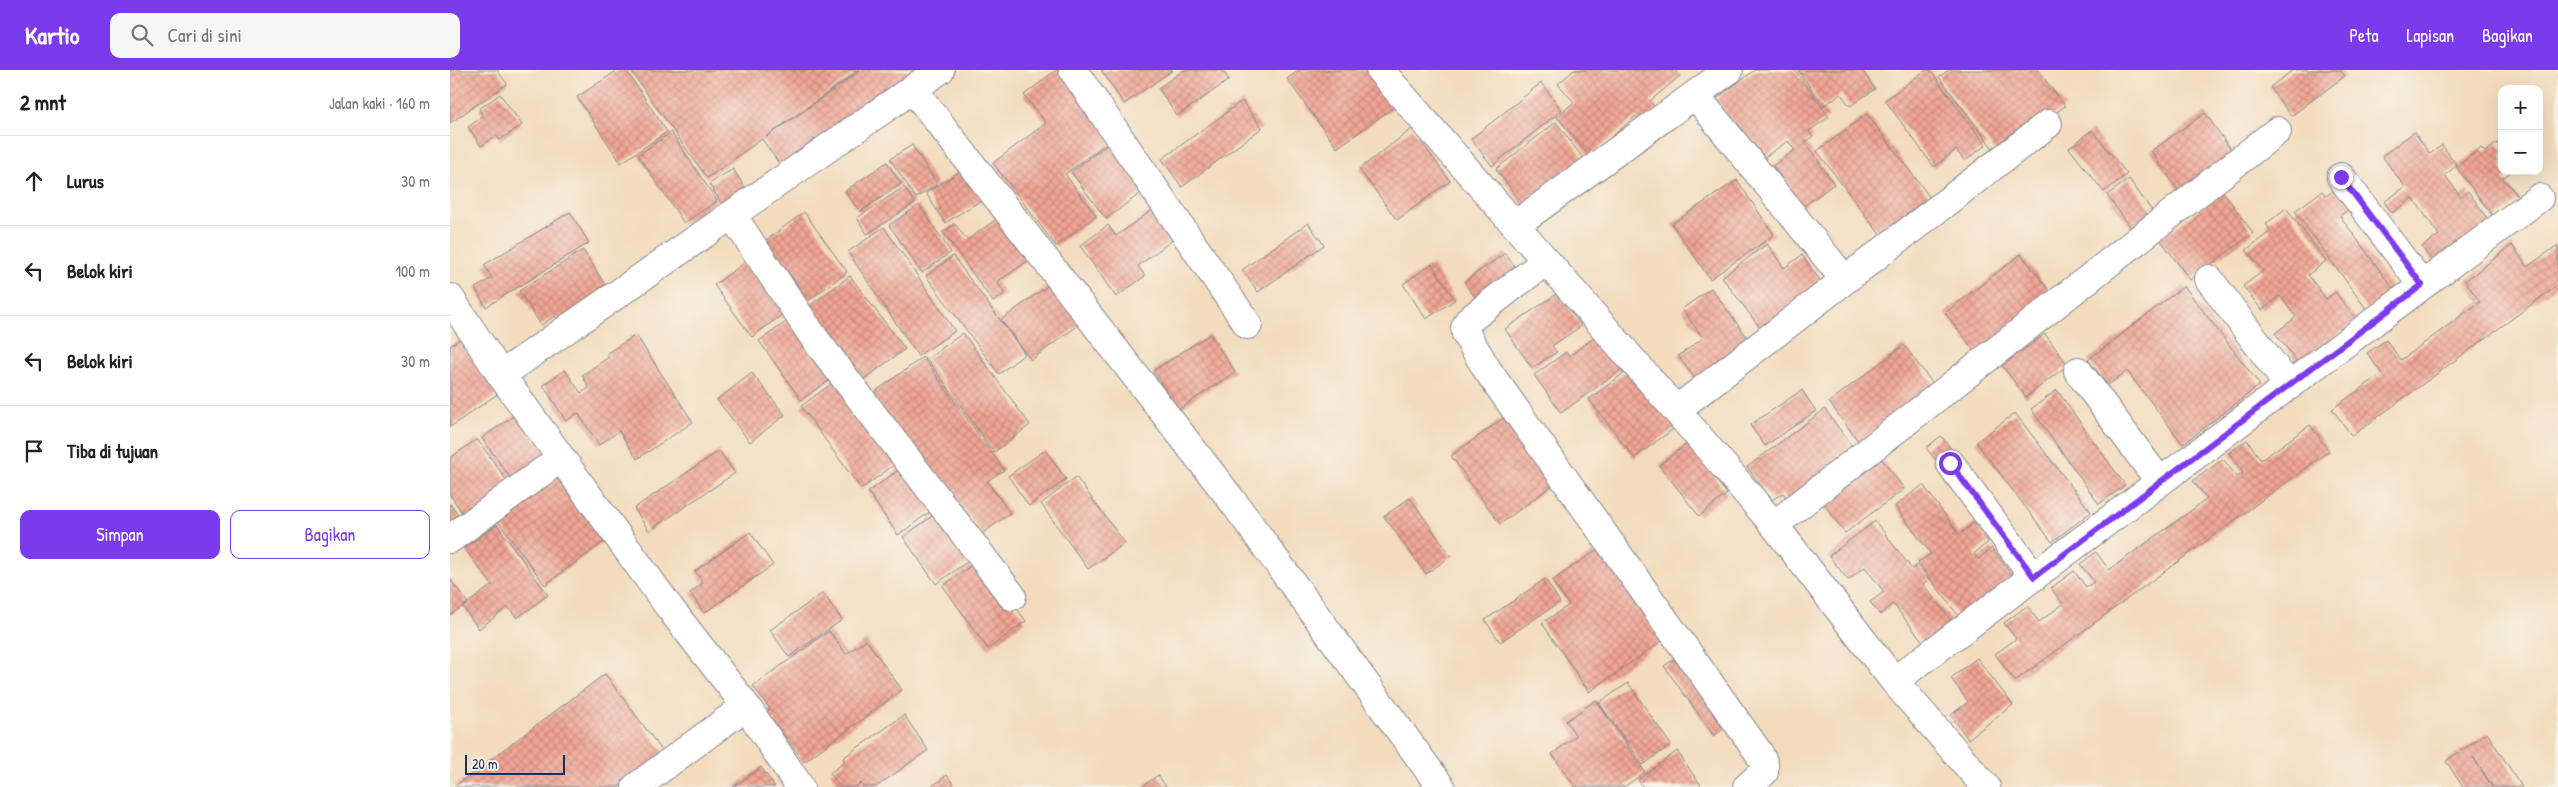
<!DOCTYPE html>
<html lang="id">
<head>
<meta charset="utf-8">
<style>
  :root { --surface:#fff; --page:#f6f6f6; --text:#222; --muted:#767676; --line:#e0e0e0; --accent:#7c3aed }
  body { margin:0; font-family:"Patrick Hand",sans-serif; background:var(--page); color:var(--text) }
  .controls { position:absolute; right:15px; top:15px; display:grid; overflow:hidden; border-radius:10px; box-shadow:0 5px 20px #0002 }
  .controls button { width:45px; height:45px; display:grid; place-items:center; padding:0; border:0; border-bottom:1px solid var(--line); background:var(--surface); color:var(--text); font:25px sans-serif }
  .scale { position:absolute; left:15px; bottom:12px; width:100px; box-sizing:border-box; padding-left:5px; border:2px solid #1b2f5e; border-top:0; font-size:14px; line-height:18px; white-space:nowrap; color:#1b2f5e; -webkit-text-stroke:4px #f7f3e8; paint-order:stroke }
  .stop { position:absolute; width:15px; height:15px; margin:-11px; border:4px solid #7c3aed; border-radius:50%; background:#fff }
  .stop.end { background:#7c3aed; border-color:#fff; box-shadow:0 1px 5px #0008 }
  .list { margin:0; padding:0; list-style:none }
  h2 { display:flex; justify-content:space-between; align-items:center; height:65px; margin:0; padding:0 20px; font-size:21px }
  h2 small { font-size:16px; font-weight:400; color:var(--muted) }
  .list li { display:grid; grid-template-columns:32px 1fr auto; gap:15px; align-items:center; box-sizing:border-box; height:90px; padding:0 20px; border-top:1px solid var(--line) }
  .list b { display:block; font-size:19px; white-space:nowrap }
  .list em { font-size:16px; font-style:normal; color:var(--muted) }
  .actions { display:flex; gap:10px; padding:15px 20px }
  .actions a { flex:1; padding:11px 0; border:1px solid var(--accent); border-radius:10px; text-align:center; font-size:18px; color:var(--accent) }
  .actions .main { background:var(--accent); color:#fff }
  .icon { flex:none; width:28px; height:28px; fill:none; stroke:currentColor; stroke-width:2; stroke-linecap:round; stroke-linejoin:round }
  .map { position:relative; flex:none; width:2108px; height:717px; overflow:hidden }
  header { display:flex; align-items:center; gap:30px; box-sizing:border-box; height:70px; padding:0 25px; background:var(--accent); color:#fff }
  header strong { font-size:24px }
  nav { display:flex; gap:28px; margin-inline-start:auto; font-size:18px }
  .search { width:350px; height:45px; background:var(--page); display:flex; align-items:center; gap:12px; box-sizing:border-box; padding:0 18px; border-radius:10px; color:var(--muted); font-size:19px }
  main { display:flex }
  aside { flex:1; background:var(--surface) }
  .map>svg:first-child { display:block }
  .building { fill:url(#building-cross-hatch) }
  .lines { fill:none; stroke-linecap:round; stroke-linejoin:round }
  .minor-casing { stroke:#87868e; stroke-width:30 }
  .minor { stroke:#fff; stroke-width:28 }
  .route { stroke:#7c3aed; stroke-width:6 }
</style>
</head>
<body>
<header>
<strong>Kartio</strong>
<div class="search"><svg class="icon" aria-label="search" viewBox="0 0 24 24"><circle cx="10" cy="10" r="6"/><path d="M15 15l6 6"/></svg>Cari di sini</div>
<nav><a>Peta</a><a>Lapisan</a><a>Bagikan</a></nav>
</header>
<main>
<aside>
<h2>2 mnt<small>Jalan kaki · 160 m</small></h2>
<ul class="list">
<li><svg class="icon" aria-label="ahead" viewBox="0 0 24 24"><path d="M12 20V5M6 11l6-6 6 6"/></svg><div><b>Lurus</b></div><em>30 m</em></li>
<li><svg class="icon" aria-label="left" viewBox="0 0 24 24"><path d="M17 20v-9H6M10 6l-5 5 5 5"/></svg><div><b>Belok kiri</b></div><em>100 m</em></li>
<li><svg class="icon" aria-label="left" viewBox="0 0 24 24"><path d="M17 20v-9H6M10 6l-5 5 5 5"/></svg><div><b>Belok kiri</b></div><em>30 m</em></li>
<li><svg class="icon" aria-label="arrive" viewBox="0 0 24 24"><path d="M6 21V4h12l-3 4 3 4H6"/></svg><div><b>Tiba di tujuan</b></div></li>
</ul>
<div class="actions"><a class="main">Simpan</a><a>Bagikan</a></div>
</aside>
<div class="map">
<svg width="2108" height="717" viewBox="0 0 2108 717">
  <defs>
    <pattern id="building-cross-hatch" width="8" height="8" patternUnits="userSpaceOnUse" patternTransform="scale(1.25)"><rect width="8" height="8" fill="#f2a593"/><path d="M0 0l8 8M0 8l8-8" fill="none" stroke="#c3877b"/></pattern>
  </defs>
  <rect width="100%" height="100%" fill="#f7f3e8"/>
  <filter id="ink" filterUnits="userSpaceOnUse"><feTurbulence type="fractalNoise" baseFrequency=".02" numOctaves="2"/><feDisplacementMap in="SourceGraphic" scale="10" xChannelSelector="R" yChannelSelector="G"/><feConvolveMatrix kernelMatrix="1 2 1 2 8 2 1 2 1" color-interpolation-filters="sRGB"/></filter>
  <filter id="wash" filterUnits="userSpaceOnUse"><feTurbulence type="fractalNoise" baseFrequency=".0096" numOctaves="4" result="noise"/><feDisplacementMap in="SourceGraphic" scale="20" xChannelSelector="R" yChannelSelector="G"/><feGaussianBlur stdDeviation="1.12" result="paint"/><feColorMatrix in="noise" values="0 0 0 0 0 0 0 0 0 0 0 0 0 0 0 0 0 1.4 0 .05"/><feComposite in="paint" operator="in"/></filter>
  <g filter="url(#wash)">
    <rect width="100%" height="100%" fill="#f3dcbd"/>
    <g id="blocks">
      <!-- building -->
      <path class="building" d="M0,0H47L57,14L0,53Z
        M168,0H176L217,62L171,93L127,27Z
        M180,0H409L316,67L412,0H487L337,105L312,69L257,108Z
        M606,0H614L665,67L615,104L646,146L606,176L543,93L596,53L574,25Z
        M651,0H723L674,34Z
        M734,0H772L779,10L727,46L708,18Z
        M849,0H918L944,37L887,78L837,9Z
        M1124,0H1225L1230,6L1200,31L1207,40L1192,53L1186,46L1139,86L1107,47L1124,32L1108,14Z
        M1305,0H1345L1379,47L1359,61L1363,67L1355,72L1384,114L1352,137L1323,96L1345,80L1338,71L1309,91L1266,29Z
        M1348,0H1412L1425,19L1400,36L1391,24L1373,36Z
        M1476,0H1480L1536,75L1515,91L1506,80L1484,97L1435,30Z
        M1499,0H1588L1615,36L1548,85L1489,7Z
        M1843,0H1890L1895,6L1841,46L1820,17Z
        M1091,13L1112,40L1042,96L1021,69Z
        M50,24L72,55L50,70L46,65L31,76L18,57L33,46L29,39Z
        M792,31L812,58L732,117L712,89Z
        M1755,43L1787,88L1733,127L1701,81Z
        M1417,44L1481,129L1431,166L1367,81Z
        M1106,52L1136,92L1076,139L1046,99Z
        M962,59L1000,111L947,150L909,99Z
        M1642,60L1677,104L1654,122L1619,78Z
        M221,62L267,131L234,153L188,85Z
        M1964,62L1980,84L1992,75L2007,95L1995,105L2011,127L2018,121L2041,154L1984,194L1972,177L1989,165L1963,128L1942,143L1934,132L1955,117L1932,86Z
        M661,72L696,119L656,149L621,102Z
        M2047,73L2052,79V101H2062L2053,108L2070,129L2045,149L2006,97L2031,78L2035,82Z
        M462,75L487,114L466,128L440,89Z
        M437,92L451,114L410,142L395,121Z
        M515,98L535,128L495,153L476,123Z
        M283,99L302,128L278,144L259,114Z
        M1679,109L1708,149L1686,165L1657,125Z
        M1287,110L1324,165L1260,209L1222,154Z
        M1895,112L1909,131L1890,146L1944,220L1917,240L1845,141L1872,121L1876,126Z
        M454,117L465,133L417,164L407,148Z
        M1773,122L1803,163L1740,210L1710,169Z
        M469,135L501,182L472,203L439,155Z
        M708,136L729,165L688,196L695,206L666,227L630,176L658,155L666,166Z
        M1836,138L1876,191L1858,205L1876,229L1885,222L1907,250L1849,294L1825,263L1846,247L1830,226L1812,240L1793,216L1813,201L1796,180L1821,161L1816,154Z
        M120,142L139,173L36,237L25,218L42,208L34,195Z
        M354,142L397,202L359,230L315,171Z
        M555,143L585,186L547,212L555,224L543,232L493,162L505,154L517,170Z
        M858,153L874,175L808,222L792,200Z
        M434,157L505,261L468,286L398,182Z
        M1317,174L1334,198L1352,185L1371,212L1310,258L1272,207Z
        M2062,175L2077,197L2108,175V215L1902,366L1882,339L1932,304L1917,283L1936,270L1951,290L2030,232L2015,211Z
        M133,180L161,224L111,256L105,246L91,255L69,221Z
        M1055,183L1072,207L1031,236L1014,212Z
        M1571,184L1602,224L1526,283L1495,243Z
        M304,186L341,238L302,267L264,215Z
        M503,186L575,284L549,304L476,206Z
        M982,194L1005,230L976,249L953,214Z
        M400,206L455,279L413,310L359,236Z
        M607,209L637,249L581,290L551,250Z
        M1734,216L1810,315L1733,374L1677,301L1658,315L1638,290Z
        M1261,218L1300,271L1246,310L1228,286L1253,268L1232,239Z
        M1108,223L1131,256L1102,276L1107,282L1082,298L1055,259Z
        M346,245L388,304L351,330L309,271Z
        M513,263L580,355L544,382L477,289Z
        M760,264L785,302L728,340L703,301Z
        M1149,264L1173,298L1111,343L1084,305L1116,282L1119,286Z
        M1595,264L1618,295L1576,327L1552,296Z
        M186,265L243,352L187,389L169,361L149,375L128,343L116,351L93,315L115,300L131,323L139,318L132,305L159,287L157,283Z
        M11,268L49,323L0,357V276Z
        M1454,275L1486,318L1411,375L1379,332Z
        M473,287L554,400L537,411L560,443L532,464L509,432L503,436L422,324Z
        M1181,298L1226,357L1184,388L1139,329Z
        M302,303L335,345L300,372L267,330Z
        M392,306L451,390L411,419L351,336Z
        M1352,320L1366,341L1315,376L1300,355Z
        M1607,320L1675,415L1649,434L1581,339Z
        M74,339L106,386L65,415L32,368Z
        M1375,339L1406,382L1339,432L1333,423L1322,430L1297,397Z
        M1063,341L1112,408L1050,454L1001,386Z
        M1565,343L1641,442L1602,472L1526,372Z
        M1860,355L1879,381L1565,611L1545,584L1566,569L1554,553L1577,536L1589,552L1613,534L1601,518L1624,501L1636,517L1644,512L1630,494L1646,482L1659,500L1757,429L1743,411L1773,389L1787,407L1793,403L1779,383L1797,370L1811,390Z
        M1491,366L1503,381L1488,393L1476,378Z
        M27,369L63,419L18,451L0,425V388Z
        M1238,373L1277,424L1249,446L1209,395Z
        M595,380L616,409L579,436L558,406Z
        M269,381L285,403L199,461L184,438Z
        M1430,387L1454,419L1395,463L1371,430Z
        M458,393L488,436L448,465L418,422Z
        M111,398L162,466L95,515L45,447Z
        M626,407L675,473L638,499L591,434Z
        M1473,415L1509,464L1524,453L1538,472L1524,484L1528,489L1542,478L1564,508L1510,548L1468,492L1481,484L1445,436Z
        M960,428L1001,486L976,504L934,446Z
        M0,434L14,453L0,463Z
        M492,439L525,486L486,514L453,467Z
        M1425,451L1462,499L1468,495L1479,509L1473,514L1502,552L1474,573L1443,534L1430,545L1420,532L1434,522L1415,497L1398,510L1379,486Z
        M47,455L98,525L67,548L58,537L29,559L13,537L42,515L14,478Z
        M300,462L323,495L254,543L240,523L253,513L245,501Z
        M1155,474L1219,566L1139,622L1092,553L1119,535L1102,511Z
        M530,489L576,551L538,579L493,516Z
        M0,509L18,533L0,545Z
        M1095,509L1110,532L1050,572L1035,550Z
        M373,523L392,550L339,587L320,560Z
        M379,561L396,584L416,570L452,620L354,692L317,642L320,639L303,616Z
        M1235,582L1284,651L1264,666L1214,596Z
        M1527,588L1563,635L1518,669L1501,645L1518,632L1501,608Z
        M155,604L214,683L169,717H4Z
        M1178,613L1221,675L1193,695L1149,633Z
        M1146,630L1195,702L1174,717H1125L1102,684L1126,666L1116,651Z
        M454,645L478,680L426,717H413L411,713L406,717H390L380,703L395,692L393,688Z
        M2037,663L2072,717H2043L2023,687L2042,717H2013L1996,691Z
        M1227,681L1252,717H1193L1188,710Z
        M311,697L325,717H283Z
        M497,705L505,717H481Z
        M708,705L716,717H692Z"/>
    </g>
  </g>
  <g filter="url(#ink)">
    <use href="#blocks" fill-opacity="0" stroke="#87868e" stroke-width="1"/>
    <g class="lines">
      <defs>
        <path id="minor" d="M623,0L798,255
          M930,0L1226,340L1324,455L1444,611L1536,717
          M463,19L784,433L991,717
          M1246,26L1395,210
          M1891,107L1972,215
          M282,145L365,269L562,526
          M1065,155L1279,0
          M1096,191L1019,250L1015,258L1016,264L1038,301L1309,683L1314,694V702L1297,717
          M1759,209L1839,316
          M0,228L51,305L219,537L296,636L350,717
          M1628,301L1710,412
          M51,305L490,0
          M1226,340L1598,54
          M1500,393L1584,507
          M1324,455L1827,61
          M0,469L111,388
          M1444,611L2089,128
          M186,717L296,636"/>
      </defs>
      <!-- minor casing -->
      <use href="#minor" class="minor-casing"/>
      <!-- minor -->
      <use href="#minor" class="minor"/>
    </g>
  </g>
  <g class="lines" filter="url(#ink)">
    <!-- route -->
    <path class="route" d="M1500,393L1584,507L1972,215L1891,107"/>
  </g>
</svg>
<div class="controls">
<button>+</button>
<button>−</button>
</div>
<div class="scale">20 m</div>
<div class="stop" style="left:1500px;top:393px"></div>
<div class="stop end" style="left:1891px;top:107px"></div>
</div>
</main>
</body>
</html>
